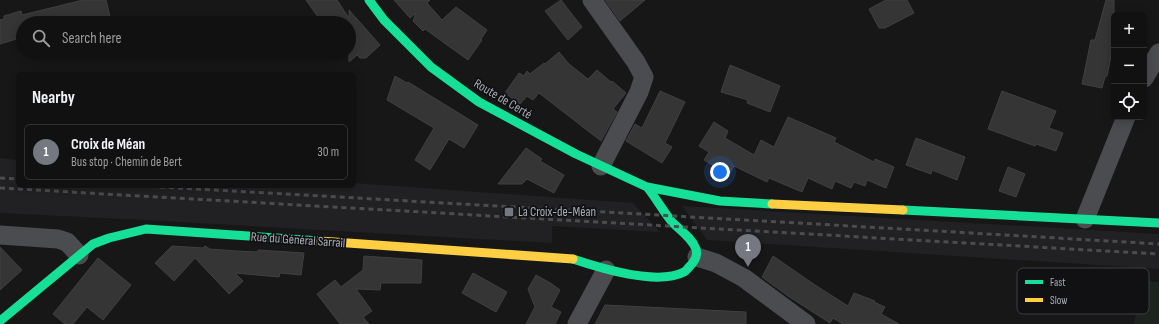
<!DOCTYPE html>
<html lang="en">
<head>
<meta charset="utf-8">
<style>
  :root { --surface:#111; --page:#1a1a1a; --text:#f1f3f6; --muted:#9c9d9f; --line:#303131; --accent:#757880 }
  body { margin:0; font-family:"Sofia Sans Condensed",sans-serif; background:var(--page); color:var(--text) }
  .controls { position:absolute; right:12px; top:12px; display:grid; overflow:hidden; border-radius:6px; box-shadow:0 2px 10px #0003 }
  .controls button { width:36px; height:36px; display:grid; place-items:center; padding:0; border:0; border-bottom:1px solid var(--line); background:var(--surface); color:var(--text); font:20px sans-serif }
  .you { position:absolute; left:720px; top:172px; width:14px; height:14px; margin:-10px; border:3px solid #fff; border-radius:50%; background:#1a73e8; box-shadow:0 0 0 6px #1a73e833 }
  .badge { display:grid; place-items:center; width:26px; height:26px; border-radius:50%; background:var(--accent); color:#fff; font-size:13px; font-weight:700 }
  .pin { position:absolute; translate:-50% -33px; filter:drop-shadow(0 1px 2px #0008) }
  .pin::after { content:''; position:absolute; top:21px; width:14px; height:12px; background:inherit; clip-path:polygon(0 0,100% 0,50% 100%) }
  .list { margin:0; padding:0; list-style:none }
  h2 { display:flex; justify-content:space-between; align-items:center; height:52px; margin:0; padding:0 16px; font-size:17px }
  h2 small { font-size:13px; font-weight:400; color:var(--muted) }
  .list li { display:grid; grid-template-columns:26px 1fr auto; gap:12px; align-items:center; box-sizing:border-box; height:56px; margin:0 8px 8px; padding:0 8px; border:1px solid var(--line); border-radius:6px }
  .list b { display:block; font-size:15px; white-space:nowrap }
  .list p { margin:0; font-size:13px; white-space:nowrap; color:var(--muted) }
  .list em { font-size:13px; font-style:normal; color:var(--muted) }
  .icon { flex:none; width:22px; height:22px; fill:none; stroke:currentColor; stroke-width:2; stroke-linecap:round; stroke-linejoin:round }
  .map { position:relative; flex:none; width:1159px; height:324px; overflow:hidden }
  .search { position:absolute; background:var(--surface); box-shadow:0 2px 10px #0003; left:16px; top:16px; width:340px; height:44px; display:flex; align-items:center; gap:10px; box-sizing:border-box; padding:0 14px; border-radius:22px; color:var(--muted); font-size:15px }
  .panel { position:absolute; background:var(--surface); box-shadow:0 2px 10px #0003; left:16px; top:72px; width:340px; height:116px; border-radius:6px }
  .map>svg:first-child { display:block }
  .built { fill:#212123 }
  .green { fill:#1d241e }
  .building { fill:#353536; stroke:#3f4043 }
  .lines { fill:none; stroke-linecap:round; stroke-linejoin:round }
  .street { stroke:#4b4c50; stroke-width:19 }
  .fast { stroke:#16e098; stroke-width:9 }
  .slow { stroke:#ffcf43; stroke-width:9 }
  .rail { stroke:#4b4c4f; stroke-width:3; stroke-dasharray:5 4; stroke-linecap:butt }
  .poi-dot { fill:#757880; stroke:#111113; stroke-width:1.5 }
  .labels { text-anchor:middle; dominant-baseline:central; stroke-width:3.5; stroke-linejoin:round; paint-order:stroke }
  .street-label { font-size:13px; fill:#a8adb8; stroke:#111113 }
  .poi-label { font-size:13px; fill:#a8adb8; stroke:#111113; text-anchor:start }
  .key { fill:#111113; stroke:#3e4045; stroke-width:1 }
  .key-label { font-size:11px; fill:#a8adb8 }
</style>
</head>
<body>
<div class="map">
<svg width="1159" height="324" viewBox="0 0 1159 324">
  <rect width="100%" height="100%" fill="#171717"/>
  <!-- built -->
  <path class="built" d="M0,158L18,160V186H354V183L633,203L660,232L552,226V243L145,220L0,213Z
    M682,206L1159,234V269L707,240Z"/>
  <!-- green -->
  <path class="green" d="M1148,281L1159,282V324H1133Z"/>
  <!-- building -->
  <path class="building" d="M83,0H106L111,21L102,23H23V37L0,44V20L4,19V16L21,11L22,15Z
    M306,0H337L349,18V10L380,45L366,58H360L357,55L349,62V23H322Z
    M394,0H430L427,3L442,20L456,7L487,30L481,39L482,40L468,60L425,29L423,31L413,21L416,13L410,18Z
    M561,0L582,27L568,40L545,11Z
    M605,0H645L620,21Z
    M886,0H907L914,13L885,28H879L869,9Z
    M1106,0H1114V41L1107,76L1105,77L1102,88L1082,84L1091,40H1095Z
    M559,52L569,64L588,79L597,70L611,82L612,81L626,93L613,109L617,112L601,141L539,93L533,100L527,96L520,104L505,93L519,73L524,76L527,71L530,74L544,63L545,64Z
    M730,65L780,86L770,112L747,103L748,100L721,92Z
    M395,76L407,83L408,82L478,125L464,148L449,139L430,170L415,160L434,128L387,100Z
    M660,91L685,102L665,143L672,147L662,163L626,141L635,124L642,128Z
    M1002,91L1056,111L1049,128L1063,133L1056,151L1036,144L1035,146L988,129Z
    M788,117L836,138L834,142L874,162L875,159L894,167L886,188L867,180L865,186L854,182L851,188L835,181L832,189L808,178L802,192L769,178L767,182L734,166L729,175L704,160L709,152L699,146L714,122L728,131L725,138L754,155L761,140L774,147Z
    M916,138L965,157L957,180L932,170L931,174L906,165Z
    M526,148L542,159L540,161L564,175L554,193L527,179L522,184H498Z
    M1008,167L1025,174L1016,197L999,191Z
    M172,246L203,248L205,246L210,249L236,251L258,252V250L304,253L301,275L280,273L279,277L235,273L243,281L229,294L195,258L174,281L155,263Z
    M0,247L22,270L0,290Z
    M364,256L422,260L421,283H381L380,290L356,289L372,311L363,317L369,324H340L317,294L335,280L341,287L363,270Z
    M773,256L815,285L848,306L854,293L875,301L874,302L885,307L881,314L899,324H843L833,318L830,323L788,296L762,277Z
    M98,258L131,285L103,320L87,307L73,324H65L53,314Z
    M473,273L507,292L496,312L462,293Z
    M536,275L552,284L560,290L551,307L561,312L555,324H526L535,307L528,289Z
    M605,305L746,312V324H595Z"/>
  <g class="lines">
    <!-- street -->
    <path class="street" d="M592,0L636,62L644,77L639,92L601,166
      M1144,78L1159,53
      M1085,219L1126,117
      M0,235L58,239L67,242L79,255
      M697,257L716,263L744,278L806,324
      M577,324L606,270"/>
    <!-- fast -->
    <path class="fast" d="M369,0L384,20L431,67L479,102L576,154L647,187L720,201L772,204
      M903,210L1159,223
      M573,259C600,268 657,286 684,272C686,271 688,268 690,266C694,262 698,256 696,249C692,238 680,230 672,222C663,211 656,198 647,187
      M0,321L93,244L109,238L146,229L320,241"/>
    <!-- slow -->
    <path class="slow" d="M772,204L903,210
      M320,241L573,259"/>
    <!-- rail -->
    <path class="rail" d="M0,178L18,179
      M142,186C481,205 820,224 1159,244
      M0,188L1159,254"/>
  </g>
  <!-- markers -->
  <rect class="poi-dot" x="504" y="207" width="10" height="10" rx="2"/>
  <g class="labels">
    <!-- street labels -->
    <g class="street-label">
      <text transform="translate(503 99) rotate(31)">Route de Certé</text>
      <text transform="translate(298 240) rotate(4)">Rue du Général Sarrail</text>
    </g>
    <!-- poi labels -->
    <g class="poi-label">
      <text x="518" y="212">La Croix-de-Méan</text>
    </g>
  </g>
  <!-- legend -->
  <rect x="1017" y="268" width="132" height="46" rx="6" class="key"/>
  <rect x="1025" y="280" width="18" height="4" fill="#16e098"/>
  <rect x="1025" y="298" width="18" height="4" fill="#ffcf43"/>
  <g class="key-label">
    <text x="1050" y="286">Fast</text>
    <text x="1050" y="304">Slow</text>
  </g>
</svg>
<div class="controls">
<button>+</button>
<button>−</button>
<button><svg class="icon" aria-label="locate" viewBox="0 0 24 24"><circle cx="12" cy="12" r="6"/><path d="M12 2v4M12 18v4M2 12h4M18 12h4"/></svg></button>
</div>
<div class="you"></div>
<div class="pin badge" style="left:748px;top:267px">1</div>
<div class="search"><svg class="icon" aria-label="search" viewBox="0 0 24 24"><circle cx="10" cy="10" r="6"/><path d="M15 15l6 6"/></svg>Search here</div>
<section class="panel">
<h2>Nearby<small></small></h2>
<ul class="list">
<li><span class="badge">1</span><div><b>Croix de Méan</b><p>Bus stop · Chemin de Bert</p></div><em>30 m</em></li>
</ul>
</section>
</div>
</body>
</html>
